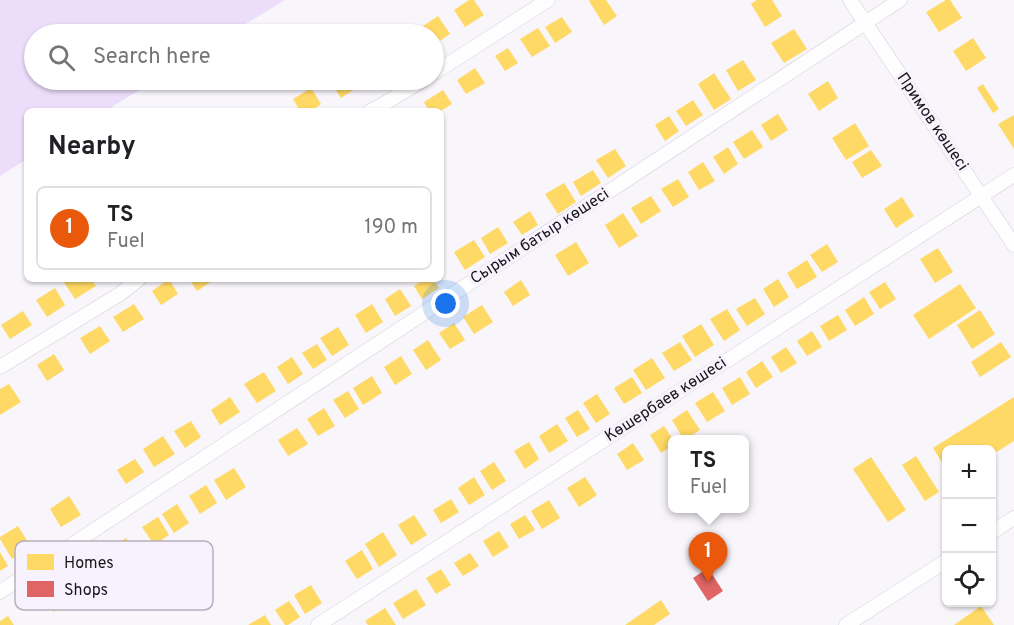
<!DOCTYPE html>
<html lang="en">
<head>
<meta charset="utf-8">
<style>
  :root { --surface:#fff; --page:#f2f2f2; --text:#202124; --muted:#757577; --line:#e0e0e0; --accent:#ea580c }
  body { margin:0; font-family:Overpass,sans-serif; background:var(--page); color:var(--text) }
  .controls { position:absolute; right:18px; bottom:18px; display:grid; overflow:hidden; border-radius:9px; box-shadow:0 2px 4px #0004 }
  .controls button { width:54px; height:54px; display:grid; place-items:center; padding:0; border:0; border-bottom:2px solid var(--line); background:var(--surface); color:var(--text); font:30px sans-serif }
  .you { position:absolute; left:446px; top:304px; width:21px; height:21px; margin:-15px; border:4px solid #fff; border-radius:50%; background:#1a73e8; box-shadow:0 0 0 9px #1a73e833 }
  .badge { display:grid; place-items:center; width:39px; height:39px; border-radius:50%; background:var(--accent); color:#fff; font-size:20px; font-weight:700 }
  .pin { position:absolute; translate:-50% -50px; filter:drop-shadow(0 2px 3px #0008) }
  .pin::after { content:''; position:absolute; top:32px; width:21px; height:18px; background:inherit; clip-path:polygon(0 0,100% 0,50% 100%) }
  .popup { position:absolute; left:668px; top:435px; width:81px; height:78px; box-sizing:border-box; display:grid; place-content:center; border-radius:9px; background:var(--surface); filter:drop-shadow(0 2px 4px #0005); font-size:20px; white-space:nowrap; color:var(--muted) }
  .popup b { font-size:22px; color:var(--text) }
  .popup::after { content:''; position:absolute; left:50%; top:100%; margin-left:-12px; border:12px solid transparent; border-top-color:var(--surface) }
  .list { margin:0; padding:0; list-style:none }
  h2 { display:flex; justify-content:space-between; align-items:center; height:78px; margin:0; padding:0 24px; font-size:26px }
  h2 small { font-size:20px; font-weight:400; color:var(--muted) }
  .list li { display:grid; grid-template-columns:39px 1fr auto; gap:18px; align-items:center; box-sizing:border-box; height:84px; margin:0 12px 12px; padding:0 12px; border:2px solid var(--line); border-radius:9px }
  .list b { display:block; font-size:22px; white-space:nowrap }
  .list p { margin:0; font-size:20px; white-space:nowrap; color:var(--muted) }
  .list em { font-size:20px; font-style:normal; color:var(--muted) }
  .icon { flex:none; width:33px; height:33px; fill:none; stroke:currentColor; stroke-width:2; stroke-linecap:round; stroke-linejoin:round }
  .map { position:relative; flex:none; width:1014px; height:625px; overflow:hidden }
  .search { position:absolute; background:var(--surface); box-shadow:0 2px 4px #0004; left:24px; top:24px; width:420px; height:66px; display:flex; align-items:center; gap:15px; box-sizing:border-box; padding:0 21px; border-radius:33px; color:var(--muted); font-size:22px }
  .panel { position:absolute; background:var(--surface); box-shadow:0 2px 4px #0004; left:24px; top:108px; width:420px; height:174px; border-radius:9px }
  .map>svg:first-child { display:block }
  .green { fill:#ecddfb }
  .homes { fill:#ffd966 }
  .shops { fill:#e06666 }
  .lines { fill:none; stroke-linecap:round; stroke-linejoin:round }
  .minor-casing { stroke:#d2cfd5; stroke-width:15 }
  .minor { stroke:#fefefe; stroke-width:14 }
  .labels { text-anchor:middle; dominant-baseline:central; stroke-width:6; stroke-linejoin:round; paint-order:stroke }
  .street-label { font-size:16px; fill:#18161b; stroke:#f8f2fe }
  .key { fill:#f8f2fe; stroke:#b5b0ba; stroke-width:1.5 }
  .key-label { font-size:16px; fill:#18161b }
</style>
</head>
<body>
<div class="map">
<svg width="1014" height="625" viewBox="0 0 1014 625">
  <rect width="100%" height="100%" fill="#f8f5fb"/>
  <!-- green -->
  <path class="green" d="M0,0H285L229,34H34V80H156L105,111H27V159L0,176Z"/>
  <!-- homes -->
  <path class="homes" d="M469,0H474L484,15L465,27L454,10Z
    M590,0H606L617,16L604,25L589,1Z
    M757,0H772L782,16L765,27L751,4Z
    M946,0H950L962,18L939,32L926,12Z
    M438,16L450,34L434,45V34H424L420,28Z
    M562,17L572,32L555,43L545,27Z
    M538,28L550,46L532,57L520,39Z
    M794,29L807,49L784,63L771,43Z
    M973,38L986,58L966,71L953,51Z
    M508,48L518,63L505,71L495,56Z
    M743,60L756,80L738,91L726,70Z
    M475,68L485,83L466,94L457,80Z
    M714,73L731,99L714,110L698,84Z
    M329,80H354L358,87L341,98Z
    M828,81L838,98L819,111L808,94Z
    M983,84L999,109L993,113L977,88Z
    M311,88L321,104L311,111H300L293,99Z
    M443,90L452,104L441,111H429L424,102Z
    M693,100L703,115L686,126L676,111Z
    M778,114L788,130L771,141L761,125Z
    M1014,115V149L998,124Z
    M669,116L679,131L665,141L655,125Z
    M855,123L869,146L846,160L832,138Z
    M752,130L763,147L744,159L733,142Z
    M728,147L738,164L724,174L713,157Z
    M615,149L626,166L608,178L596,160Z
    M871,150L882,166L862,178L852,162Z
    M703,162L715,181L699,190L688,172Z
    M593,170L601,183L581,196L573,182Z
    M678,179L689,197L673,207L661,189Z
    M564,183L576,202L558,214L545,194Z
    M651,196L661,211L641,224L631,208Z
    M902,197L914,216L896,228L884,209Z
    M530,211L538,225L522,235L513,222Z
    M623,213L638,236L619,248L605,225Z
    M498,227L508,243L490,254L481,238Z
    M474,240L485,257L465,270L454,252Z
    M576,242L589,263L568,276L555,255Z
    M827,244L838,262L822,272L810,255Z
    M938,248L953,272L935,283L920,259Z
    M807,260L817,277L797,289L787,273Z
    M66,279H91L96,286L75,299L63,281Z
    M169,279L178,294L161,305L152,291Z
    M189,279H215L197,291Z
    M424,279H433L439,288L422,299L414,286Z
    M778,279L789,297L774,307L763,289Z
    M521,280L530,295L513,306L504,292Z
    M885,282L896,299L880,309L869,292Z
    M960,284L976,308L929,339L913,315Z
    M55,288L65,305L47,317L36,300Z
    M400,289L411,306L395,316L385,299Z
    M864,297L874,314L855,326L845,310Z
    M755,298L765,314L747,326L736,309Z
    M134,304L144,319L123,332L113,317Z
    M372,304L383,322L366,333L355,315Z
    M482,305L493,322L474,334L463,317Z
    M727,309L740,330L724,341L710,319Z
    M980,310L995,334L972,349L957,325Z
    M23,311L32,325L10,339L1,325Z
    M838,315L847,330L829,341L820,326Z
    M454,323L465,340L450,349L439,333Z
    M701,324L714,345L695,357L682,336Z
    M100,326L110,341L90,354L80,338Z
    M338,327L349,345L332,356L320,338Z
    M812,331L822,347L807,356L797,341Z
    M428,340L441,360L426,370L413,350Z
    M680,342L692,360L674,371L662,353Z
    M1001,342L1011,357L980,377L971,362Z
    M317,344L327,360L313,369L302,353Z
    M786,347L797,363L781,373L771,357Z
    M54,354L64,370L47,381L37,365Z
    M401,356L412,374L395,385L384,367Z
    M292,357L303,374L288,384L277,367Z
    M652,358L665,378L646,390L633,370Z
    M762,361L773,377L756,388L746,372Z
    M264,372L276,391L257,403L244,384Z
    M372,376L382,393L363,405L353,388Z
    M632,377L642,393L624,404L614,388Z
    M740,377L750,394L732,405L722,388Z
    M9,384L21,402L0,415V389Z
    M348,391L359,409L345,418L333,400Z
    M713,392L725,411L707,422L695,403Z
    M597,394L610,414L596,423L583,403Z
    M230,397L240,412L220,425L211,410Z
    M1014,397V441L992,455V450H946V469L933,448Z
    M324,408L335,426L318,436L307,419Z
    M578,410L590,429L577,437L565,418Z
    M687,410L700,430L684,440L672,420Z
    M191,421L201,437L185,448L174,431Z
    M557,424L568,441L549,453L539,436Z
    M664,426L672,438V446L661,453L650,435Z
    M297,428L308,444L288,456L278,440Z
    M163,436L175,454L154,467L143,449Z
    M529,442L539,459L525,469L514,451Z
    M633,443L644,460L627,470L617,454Z
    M916,456L939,492L925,501L902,465Z
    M871,457L906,510L888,522L853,469Z
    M135,459L144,472L126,484L117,470Z
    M494,462L506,481L492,490L480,471Z
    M234,468L246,487L226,500L214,480Z
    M474,477L485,495L469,505L458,488Z
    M585,477L597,495L579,507L567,488Z
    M206,485L217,503L200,514L189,496Z
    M69,496L81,515L61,527L50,509Z
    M451,499L459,512L441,523L433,510Z
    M549,500L560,518L542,529L531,511Z
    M177,504L189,523L174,533L162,514Z
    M414,515L427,535L411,545L398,525Z
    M525,515L535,530L519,539L510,524Z
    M158,517L169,535L154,545L142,527Z
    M18,526L31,547L12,559L0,539V537Z
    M499,531L509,547L493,557L483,541Z
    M383,532L397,555L379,567L365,544Z
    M126,538L137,556L123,566L111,548Z
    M362,550L373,569L357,579L345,561Z
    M107,551L119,569L102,579L91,562Z
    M0,552L8,566L0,571Z
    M470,553L479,566L463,576L454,563Z
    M441,569L451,585L436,594L426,578Z
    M58,583L70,601L53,612L41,593Z
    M311,585L322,603L305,614L294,595Z
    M416,589L426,605L403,619L393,603Z
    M661,600L670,614L654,625H625Z
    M289,601L300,617L288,625H285L275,610Z
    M981,606L994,625H954Z
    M385,608L396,625H368L365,621Z
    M265,615L271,625H248Z
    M8,616L14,625H0V621Z"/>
  <!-- shops -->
  <path class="shops" d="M708,568L723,591L708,601L693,578Z"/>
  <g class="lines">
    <defs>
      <path id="minor" d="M850,0L1014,245
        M434,73L548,0
        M370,111L377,108L423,80
        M0,367L120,294L139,279
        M992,532L1014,518
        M0,592L900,0
        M318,625L1014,175
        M846,625L946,561"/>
    </defs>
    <!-- minor casing -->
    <use href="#minor" class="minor-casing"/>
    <!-- minor -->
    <use href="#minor" class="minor"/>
  </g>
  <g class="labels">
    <!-- street labels -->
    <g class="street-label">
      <text transform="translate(932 122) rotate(56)">Примов көшесі</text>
      <text transform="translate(540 237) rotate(-33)">Сырым батыр көшесі</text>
      <text transform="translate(666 400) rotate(-33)">Көшербаев көшесі</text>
    </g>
  </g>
  <!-- legend -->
  <rect x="15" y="541" width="198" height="69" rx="9" class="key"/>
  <rect x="27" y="554" width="27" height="16" fill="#ffd966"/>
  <rect x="27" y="581" width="27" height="16" fill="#e06666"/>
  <g class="key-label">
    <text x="64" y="568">Homes</text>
    <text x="64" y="595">Shops</text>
  </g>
</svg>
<div class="controls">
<button>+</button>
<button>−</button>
<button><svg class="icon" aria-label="locate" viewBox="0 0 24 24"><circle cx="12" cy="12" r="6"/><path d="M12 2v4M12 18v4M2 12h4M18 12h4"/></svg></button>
</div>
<div class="you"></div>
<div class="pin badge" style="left:708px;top:582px">1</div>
<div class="popup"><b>TS</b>Fuel</div>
<div class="search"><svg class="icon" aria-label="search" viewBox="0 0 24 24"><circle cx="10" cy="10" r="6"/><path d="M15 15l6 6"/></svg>Search here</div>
<section class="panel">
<h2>Nearby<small></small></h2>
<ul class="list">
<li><span class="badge">1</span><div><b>TS</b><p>Fuel</p></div><em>190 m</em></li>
</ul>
</section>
</div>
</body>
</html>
